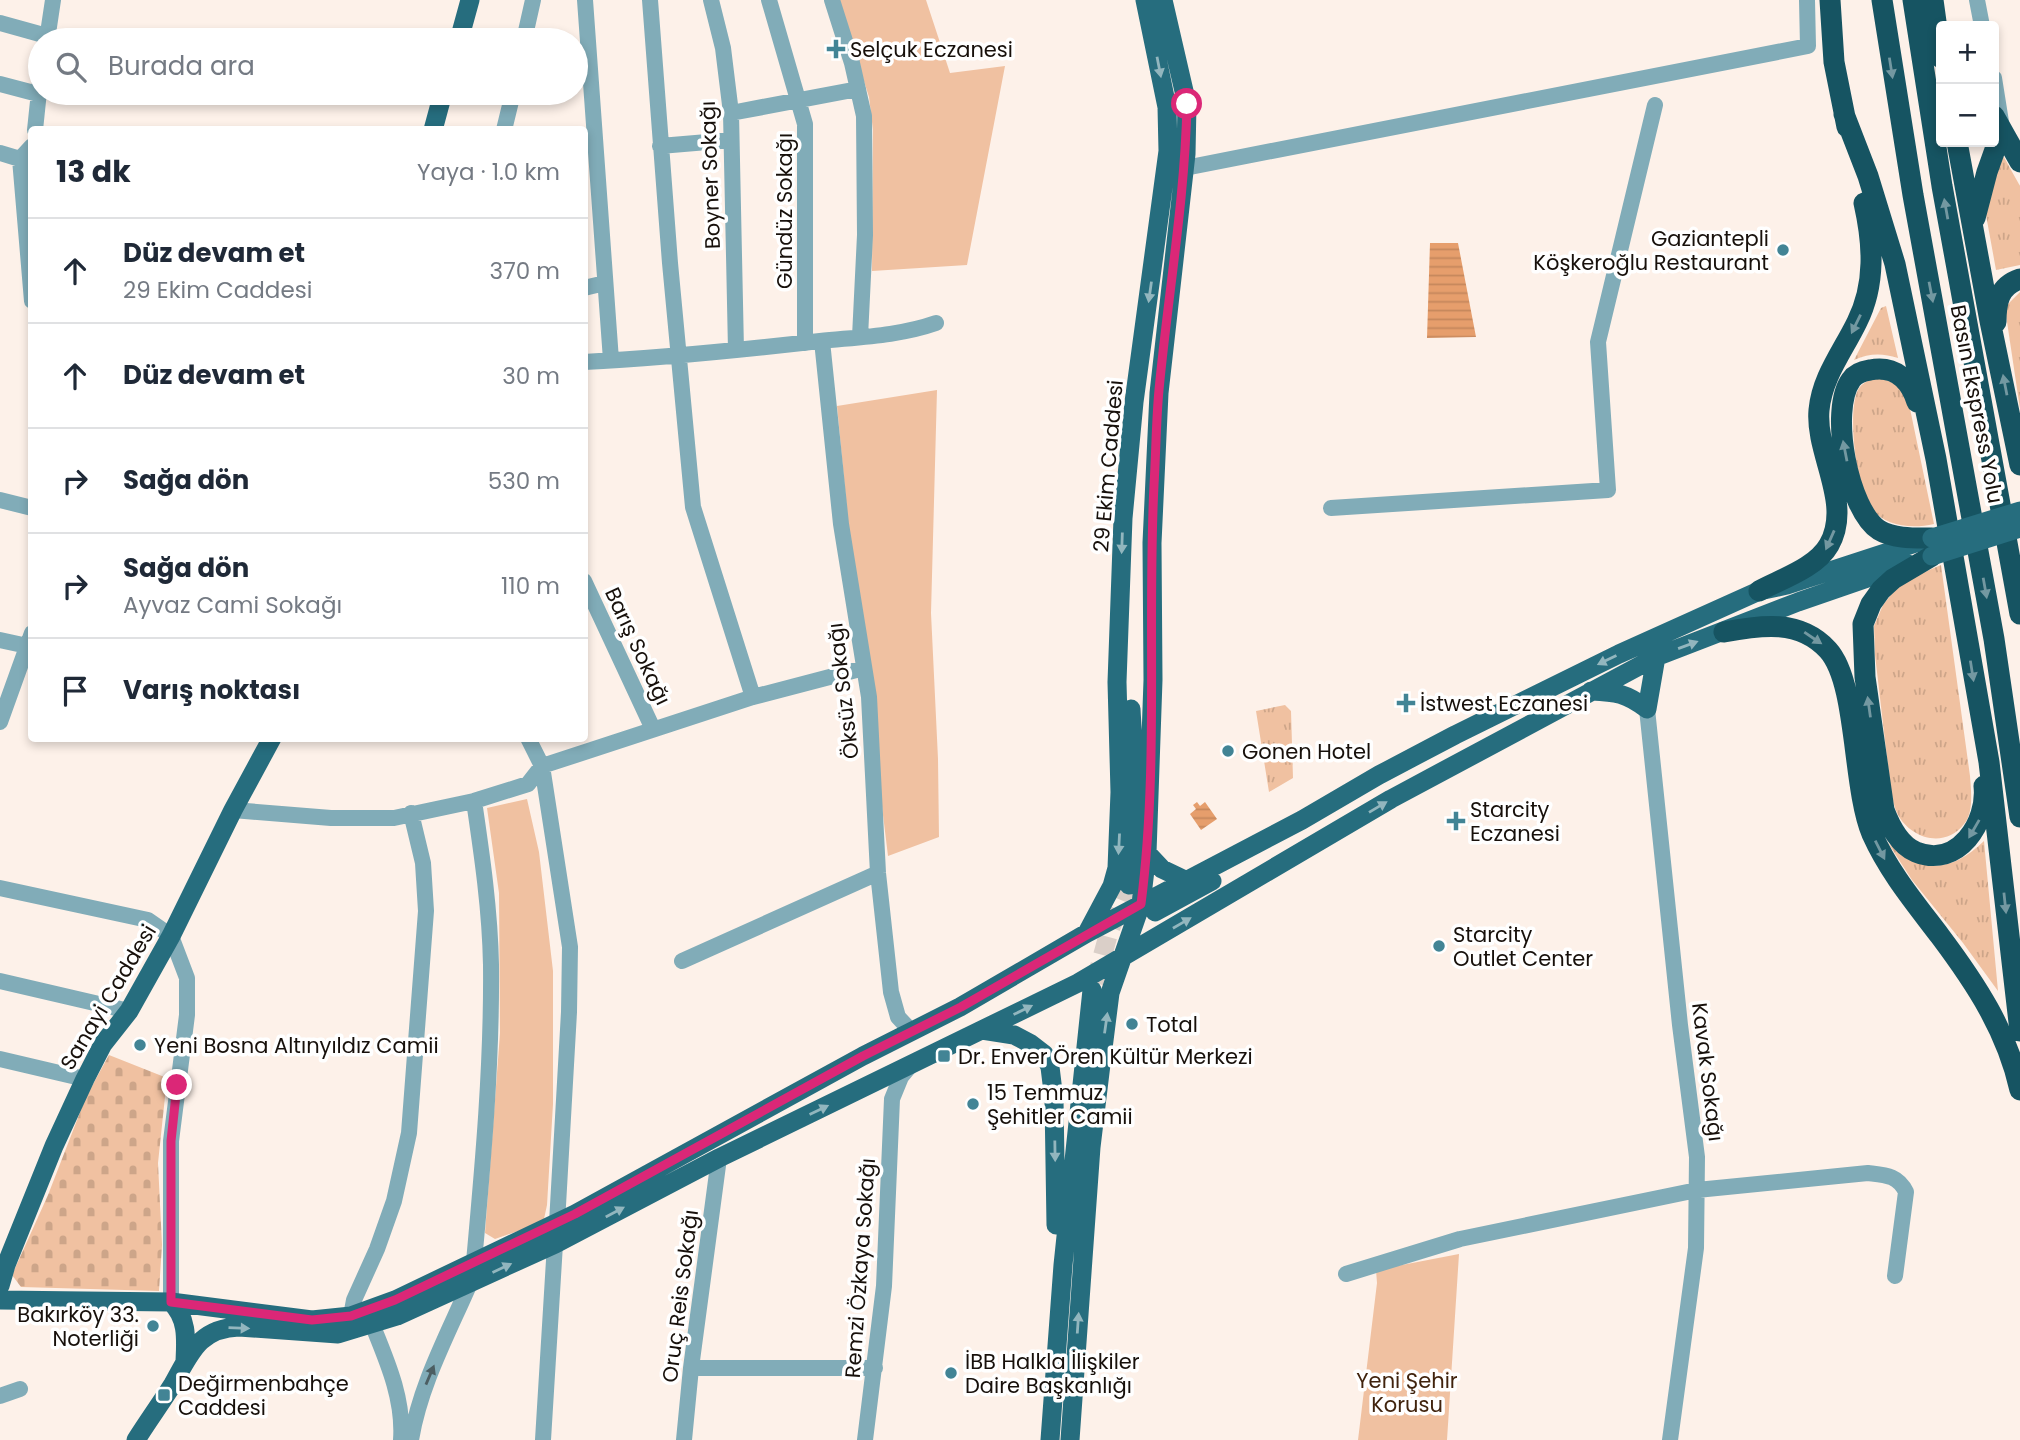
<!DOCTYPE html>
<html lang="tr">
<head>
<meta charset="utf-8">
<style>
  :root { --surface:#fff; --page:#f2f2f3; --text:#1f2937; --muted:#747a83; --line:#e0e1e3 }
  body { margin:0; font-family:Poppins,sans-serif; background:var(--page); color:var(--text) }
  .controls { position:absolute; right:21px; top:21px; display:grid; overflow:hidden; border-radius:7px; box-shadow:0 4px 10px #0003 }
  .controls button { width:63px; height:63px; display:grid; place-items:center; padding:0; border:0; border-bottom:2px solid var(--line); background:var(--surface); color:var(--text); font:35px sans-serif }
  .stop { position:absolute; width:21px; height:21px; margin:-16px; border:5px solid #db2777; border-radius:50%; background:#fff }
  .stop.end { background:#db2777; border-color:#fff; box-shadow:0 2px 7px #0008 }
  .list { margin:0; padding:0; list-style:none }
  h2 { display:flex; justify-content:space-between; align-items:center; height:91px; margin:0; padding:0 28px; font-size:30px }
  h2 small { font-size:23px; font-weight:400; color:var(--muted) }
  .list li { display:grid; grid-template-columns:46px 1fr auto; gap:21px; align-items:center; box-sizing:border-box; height:105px; padding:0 28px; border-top:2px solid var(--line) }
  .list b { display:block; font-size:26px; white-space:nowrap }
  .list p { margin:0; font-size:23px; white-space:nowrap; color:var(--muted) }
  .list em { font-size:23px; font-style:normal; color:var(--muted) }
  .icon { flex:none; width:38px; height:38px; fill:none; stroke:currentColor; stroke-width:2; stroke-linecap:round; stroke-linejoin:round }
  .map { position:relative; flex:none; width:2020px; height:1440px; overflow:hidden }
  .search { position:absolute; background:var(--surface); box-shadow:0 4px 10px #0003; left:28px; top:28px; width:560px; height:77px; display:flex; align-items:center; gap:18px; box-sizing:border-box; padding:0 24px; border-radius:38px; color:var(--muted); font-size:26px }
  .panel { position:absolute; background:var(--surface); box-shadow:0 4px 10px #0003; left:28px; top:126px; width:560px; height:616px; border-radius:7px }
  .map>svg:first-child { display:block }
  .grass { fill:url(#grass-tufts) }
  .cemetery { fill:url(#cemetery-stones) }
  .green { fill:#f0c1a1 }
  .water { fill:url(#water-rules) }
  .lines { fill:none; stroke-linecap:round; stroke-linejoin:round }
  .major-tunnel { stroke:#dacfc8; stroke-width:19; stroke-dasharray:19 10; stroke-linecap:butt }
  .minor { stroke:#81acb8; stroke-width:16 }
  .major { stroke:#266d7e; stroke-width:19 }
  .highway { stroke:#165462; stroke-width:21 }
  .major-bridge { stroke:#266d7e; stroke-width:19 }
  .oneway { fill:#92b6be }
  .oneway2 { fill:#7398a1 }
  .oneway3 { fill:#4c5e62 }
  .route { stroke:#db2777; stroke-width:9 }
  .poi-dot { fill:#428495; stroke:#fff; stroke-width:2.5 }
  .labels { text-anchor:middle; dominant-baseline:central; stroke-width:7; stroke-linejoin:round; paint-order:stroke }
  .poi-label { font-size:21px; fill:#17100b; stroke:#fff; text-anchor:start }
  .street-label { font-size:21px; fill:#17100b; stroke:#fff }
  .park-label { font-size:21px; fill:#40230d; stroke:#fff }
</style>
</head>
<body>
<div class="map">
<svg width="2020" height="1440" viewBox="0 0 2020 1440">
  <defs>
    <pattern id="grass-tufts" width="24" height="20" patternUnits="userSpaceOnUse" patternTransform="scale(1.75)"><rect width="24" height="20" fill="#f0c1a1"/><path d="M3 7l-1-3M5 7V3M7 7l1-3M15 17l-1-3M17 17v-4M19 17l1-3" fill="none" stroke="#cda589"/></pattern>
    <pattern id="cemetery-stones" width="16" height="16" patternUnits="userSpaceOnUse" patternTransform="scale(1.75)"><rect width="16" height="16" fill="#f0c1a1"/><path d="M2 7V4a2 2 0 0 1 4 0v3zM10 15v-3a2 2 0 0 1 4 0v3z" fill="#cda589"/></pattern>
    <pattern id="water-rules" width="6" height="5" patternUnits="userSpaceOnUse" patternTransform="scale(1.75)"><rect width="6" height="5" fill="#e69e6c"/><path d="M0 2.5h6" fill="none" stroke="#c5875c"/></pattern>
  </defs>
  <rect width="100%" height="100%" fill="#fdf1e9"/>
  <!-- grass -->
  <path class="grass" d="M2001,152L2020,186V265L1996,270L1984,204Z
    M2020,292V409L2006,315V306Z
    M1886,306L1898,358C1882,353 1870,353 1854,360L1881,308Z
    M1875,378C1891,379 1900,386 1908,399L1934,524C1912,529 1885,527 1870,507C1856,487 1847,411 1858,390C1862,383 1867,381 1875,378Z
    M1941,565L1970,776C1971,790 1974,813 1964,824C1945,849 1910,839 1897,813C1894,807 1893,799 1891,792L1875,655L1874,626L1883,605L1901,582Z
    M1285,705L1291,711L1293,778L1269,792L1256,711Z
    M1984,841L1998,991L1963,943L1912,880L1888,843C1921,874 1951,873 1984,841Z"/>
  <!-- cemetery -->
  <path class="cemetery" d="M109,1055L167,1078L158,1163L162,1245L159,1291L21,1287L12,1275L48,1195L86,1097Z"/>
  <!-- green -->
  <path class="green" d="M838,0H926L950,73L1005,66L967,265L872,271L873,130L869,97Z
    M937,390L931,613L938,759L939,837L888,856L850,542L837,406Z
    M527,799L539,852L553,971V1104L547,1205L544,1219L533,1226L495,1239L485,1233L500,1033L499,893L487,808Z
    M1459,1254L1447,1440H1358L1377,1283L1376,1270Z"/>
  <!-- water -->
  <path class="water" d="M1430,243H1458L1476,337L1427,338Z
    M1197,802L1200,806L1205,802L1217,819L1201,830L1190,814L1196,809L1193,805Z"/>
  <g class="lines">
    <!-- major-tunnel -->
    <path class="major-tunnel" d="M1095,983L1109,932L1129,885"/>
    <!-- minor -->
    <path class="minor" d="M585,0L611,360
      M650,0L670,263L693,507L753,697
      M711,0L723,48L731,113L736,350
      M769,0L805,124V343
      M832,0L852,63L864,116L865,235L860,337
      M1977,0L1982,26
      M0,23L47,36
      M47,40L53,0
      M524,40L533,0
      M1994,78L2002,128
      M0,84L38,94
      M731,113L858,89
      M35,130L40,82
      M504,130L513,93
      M660,146L731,140
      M0,153L20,159L32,146
      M20,159L32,301
      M1185,168L1808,46L1807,0
      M584,288L605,283
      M822,341L841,524L869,697L878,873L891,992L898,1017L912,1032
      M584,362C663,358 741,350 820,341C859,337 899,336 936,323
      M0,500L32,508
      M1331,508L1608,490L1598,342L1655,105
      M584,581L653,729
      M0,640L32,647
      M1647,709L1680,1025L1697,1157L1696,1248L1670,1440
      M0,722L32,633
      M528,738L542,766L570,947L569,1012L557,1223
      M474,801C482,855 490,910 491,965C492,1064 483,1163 474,1262
      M233,810L331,818H394L474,801L528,784L542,766L753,697L864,668
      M0,888L148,920L171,936L187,978V1015L171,1141V1302
      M682,961L878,873
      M0,981L129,1011
      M0,1059L85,1079
      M1346,1274L1460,1239L1697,1190L1868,1173C1885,1175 1898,1175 1906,1192L1895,1276
      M351,1316L354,1300L377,1249L394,1201L409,1133L426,911L423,863L411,813
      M372,1324C387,1361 404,1399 401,1440
      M691,1368H875
      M0,1396L20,1389
      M411,1440C420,1385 448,1334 470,1283
      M543,1440L555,1244
      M684,1440L691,1368L719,1158
      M865,1440L884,1286L892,1099L901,1077L911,1065"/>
    <!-- major -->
    <path class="major" d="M459,40L470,0
      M433,130L443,93
      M1591,691C1616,692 1626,693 1647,709L1656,657
      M1147,853L1162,869L1185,880
      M1129,885C1141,828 1134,766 1131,709
      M1155,912L1212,881
      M1087,933L1112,886L1117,868L1120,792L1117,682L1123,518L1134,402L1168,151L1167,107L1145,0
      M982,1030L1014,1035L1031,1044L1044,1054L1050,1067L1054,1100L1056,1225
      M0,1286L6,1265L54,1146L85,1079L103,1044L129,1011L171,936L233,810L272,738
      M0,1300L171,1302L312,1320L351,1316L395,1300L575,1214L863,1056L960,1007L1087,933L1302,820L1379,775L1455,735L1619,654L1759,591L1787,585L1928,539
      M171,1302C188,1318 186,1340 185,1361
      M136,1440C148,1421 161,1403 173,1384C190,1354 199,1328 239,1327L338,1334L397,1316L555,1244L719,1158L1078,983L1391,799L1656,657L1798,602L1908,564
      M1050,1440L1063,1265L1092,990
      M1070,1440L1091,1147L1101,1064L1110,993L1141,904L1147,853L1153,680L1152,543L1159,393L1186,154L1187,104L1163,0"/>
    <!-- highway -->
    <path class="highway" d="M1830,0L1834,62L1847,127
      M1882,0L1913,195L1994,639L2020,817
      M1913,0L1942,186L2020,614
      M1933,0L1941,58
      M1844,114L1868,176L1895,264L1936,459L1989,762L2020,1031
      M1994,116L2020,162
      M1957,142L1990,321L2020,465
      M1975,218L1987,172L2002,130
      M1996,322C1996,302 1999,286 2020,279
      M1917,402C1910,380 1895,365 1870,370C1863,371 1855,374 1851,380C1829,410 1848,510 1879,530C1894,539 1915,538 1932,538
      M1932,556L1893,579L1881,590L1871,604L1863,624L1865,677L1884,810C1890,826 1899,845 1916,852C1958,869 1988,822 1984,786
      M1759,591C1781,579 1816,568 1829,545C1853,503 1815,454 1819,410C1822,377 1843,351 1857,322C1876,284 1873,243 1864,203
      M1724,632C1761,625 1800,619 1828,650C1858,683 1852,786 1872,834C1889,872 1915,903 1940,936C1976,984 2007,1031 2020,1090"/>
    <!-- major-bridge -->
    <path class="major-bridge" d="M1932,538L2020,511
      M1932,556L2020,528"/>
  </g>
  <!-- one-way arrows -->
  <defs><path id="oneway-solid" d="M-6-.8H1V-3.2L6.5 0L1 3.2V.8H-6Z" transform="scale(1.75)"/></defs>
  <g class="oneway">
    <use href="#oneway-solid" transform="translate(1159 67) rotate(79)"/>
    <use href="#oneway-solid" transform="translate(1150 292) rotate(98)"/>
    <use href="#oneway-solid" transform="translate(1122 543) rotate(92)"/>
    <use href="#oneway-solid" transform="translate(1688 645) rotate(-20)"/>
    <use href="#oneway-solid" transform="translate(1607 660) rotate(154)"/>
    <use href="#oneway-solid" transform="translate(1378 807) rotate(-31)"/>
    <use href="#oneway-solid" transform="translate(1119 844) rotate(93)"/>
    <use href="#oneway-solid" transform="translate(1182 923) rotate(-30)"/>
    <use href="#oneway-solid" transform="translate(1023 1010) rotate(-26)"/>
    <use href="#oneway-solid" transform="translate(1106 1023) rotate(-82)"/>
    <use href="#oneway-solid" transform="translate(819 1110) rotate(-26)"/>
    <use href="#oneway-solid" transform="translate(1055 1151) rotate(89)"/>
    <use href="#oneway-solid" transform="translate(615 1212) rotate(-28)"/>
    <use href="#oneway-solid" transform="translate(502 1268) rotate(-25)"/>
    <use href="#oneway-solid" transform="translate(1078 1323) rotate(-86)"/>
    <use href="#oneway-solid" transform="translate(239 1328) rotate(2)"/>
  </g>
  <g class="oneway2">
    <use href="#oneway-solid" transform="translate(1891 68) rotate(81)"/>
    <use href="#oneway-solid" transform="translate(1946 209) rotate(-100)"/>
    <use href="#oneway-solid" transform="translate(1931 292) rotate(79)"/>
    <use href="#oneway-solid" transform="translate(1856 324) rotate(116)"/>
    <use href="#oneway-solid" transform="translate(2005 385) rotate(-101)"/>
    <use href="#oneway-solid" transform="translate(1845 451) rotate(-101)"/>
    <use href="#oneway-solid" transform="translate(1830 540) rotate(114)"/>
    <use href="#oneway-solid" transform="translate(1985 588) rotate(80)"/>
    <use href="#oneway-solid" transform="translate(1813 638) rotate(34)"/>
    <use href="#oneway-solid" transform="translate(1972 671) rotate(81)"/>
    <use href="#oneway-solid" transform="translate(1869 707) rotate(-98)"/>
    <use href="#oneway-solid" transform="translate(1974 829) rotate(120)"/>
    <use href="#oneway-solid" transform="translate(1880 850) rotate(63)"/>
    <use href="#oneway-solid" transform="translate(2005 903) rotate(84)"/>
  </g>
  <use class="oneway3" href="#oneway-solid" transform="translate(430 1375) rotate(-67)"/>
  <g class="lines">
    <!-- route -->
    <path class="route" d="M177,1085L171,1141V1302L312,1320L351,1316L395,1300L575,1214L863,1056L961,1007L1141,904C1159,765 1147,624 1154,485C1156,453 1156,421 1159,390C1168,294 1185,200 1187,104"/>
  </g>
  <!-- markers -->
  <g class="poi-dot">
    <path d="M832.5 38.5h7v7h7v7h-7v7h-7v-7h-7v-7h7z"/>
    <circle cx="1783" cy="250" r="7"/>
    <path d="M1402.5 692.5h7v7h7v7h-7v7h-7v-7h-7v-7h7z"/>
    <circle cx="1228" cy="751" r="7"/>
    <path d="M1452.5 810.5h7v7h7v7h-7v7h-7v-7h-7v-7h7z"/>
    <circle cx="1439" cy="946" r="7"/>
    <circle cx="1132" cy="1024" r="7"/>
    <circle cx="140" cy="1045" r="7"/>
    <rect x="937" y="1049" width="14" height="14" rx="3.5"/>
    <circle cx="973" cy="1104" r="7"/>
    <circle cx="153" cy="1326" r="7"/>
    <circle cx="951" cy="1373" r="7"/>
    <rect x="157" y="1388" width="14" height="14" rx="3.5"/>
  </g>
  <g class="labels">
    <!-- poi labels -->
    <g class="poi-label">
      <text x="850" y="49">Selçuk Eczanesi</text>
      <text x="1769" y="238" text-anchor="end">Gaziantepli<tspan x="1769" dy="24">Köşkeroğlu Restaurant</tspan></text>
      <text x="1420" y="703">İstwest Eczanesi</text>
      <text x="1242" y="751">Gonen Hotel</text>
      <text x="1470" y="809">Starcity<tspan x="1470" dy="24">Eczanesi</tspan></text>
      <text x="1453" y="934">Starcity<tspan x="1453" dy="24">Outlet Center</tspan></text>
      <text x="1146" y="1024">Total</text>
      <text x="154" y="1045">Yeni Bosna Altınyıldız Camii</text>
      <text x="958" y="1056">Dr. Enver Ören Kültür Merkezi</text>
      <text x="987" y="1092">15 Temmuz<tspan x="987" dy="24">Şehitler Camii</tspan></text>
      <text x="139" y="1314" text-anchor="end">Bakırköy 33.<tspan x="139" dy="24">Noterliği</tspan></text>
      <text x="965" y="1361">İBB Halkla İlişkiler<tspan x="965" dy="24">Daire Başkanlığı</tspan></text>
      <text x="178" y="1383">Değirmenbahçe<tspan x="178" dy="24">Caddesi</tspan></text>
    </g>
    <!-- street labels -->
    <g class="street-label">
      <text transform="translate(710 175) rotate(-92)">Boyner Sokağı</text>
      <text transform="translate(784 211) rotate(-90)">Gündüz Sokağı</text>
      <text transform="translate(1977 404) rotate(79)">Basın Ekspress Yolu</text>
      <text transform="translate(1108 466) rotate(-85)">29 Ekim Caddesi</text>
      <text transform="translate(638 646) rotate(65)">Barış Sokağı</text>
      <text transform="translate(843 691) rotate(-97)">Öksüz Sokağı</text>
      <text transform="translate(108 997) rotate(-59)">Sanayi Caddesi</text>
      <text transform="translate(1708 1072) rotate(83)">Kavak Sokağı</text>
      <text transform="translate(860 1268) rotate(-86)">Remzi Özkaya Sokağı</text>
      <text transform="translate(680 1296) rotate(-83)">Oruç Reis Sokağı</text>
    </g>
    <!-- park labels -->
    <g class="park-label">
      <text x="1407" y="1380">Yeni Şehir<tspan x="1407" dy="24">Korusu</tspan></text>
    </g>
  </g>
</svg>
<div class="controls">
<button>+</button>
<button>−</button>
</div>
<div class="stop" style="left:1187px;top:104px"></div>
<div class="stop end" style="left:177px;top:1085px"></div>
<div class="search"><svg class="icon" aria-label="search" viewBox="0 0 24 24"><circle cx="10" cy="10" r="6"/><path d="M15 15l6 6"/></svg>Burada ara</div>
<section class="panel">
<h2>13 dk<small>Yaya · 1.0 km</small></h2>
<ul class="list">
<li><svg class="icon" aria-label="ahead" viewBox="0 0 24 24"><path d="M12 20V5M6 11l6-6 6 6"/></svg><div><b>Düz devam et</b><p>29 Ekim Caddesi</p></div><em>370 m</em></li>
<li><svg class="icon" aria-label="ahead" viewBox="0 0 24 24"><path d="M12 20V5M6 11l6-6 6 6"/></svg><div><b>Düz devam et</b></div><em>30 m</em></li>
<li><svg class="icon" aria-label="right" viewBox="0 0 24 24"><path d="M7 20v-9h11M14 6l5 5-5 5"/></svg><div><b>Sağa dön</b></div><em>530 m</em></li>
<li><svg class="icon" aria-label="right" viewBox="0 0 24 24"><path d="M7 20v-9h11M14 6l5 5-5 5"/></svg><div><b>Sağa dön</b><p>Ayvaz Cami Sokağı</p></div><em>110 m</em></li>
<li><svg class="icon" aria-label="arrive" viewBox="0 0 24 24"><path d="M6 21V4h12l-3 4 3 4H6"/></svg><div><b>Varış noktası</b></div></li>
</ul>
</section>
</div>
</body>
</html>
